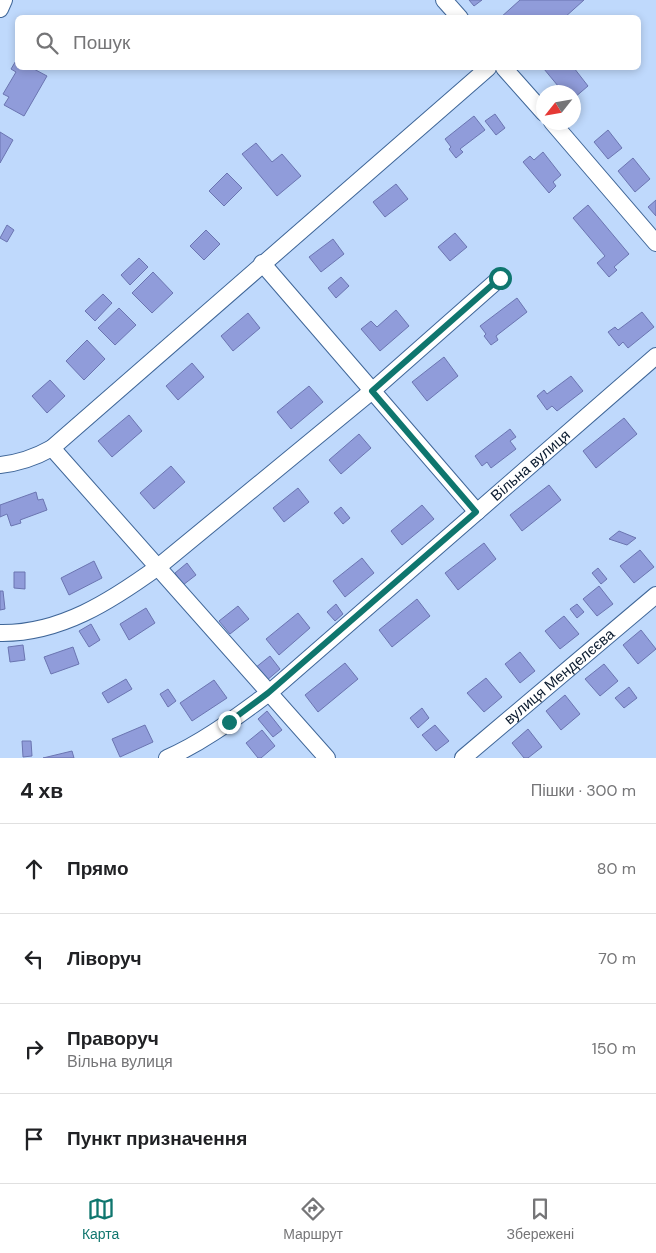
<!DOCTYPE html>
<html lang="uk">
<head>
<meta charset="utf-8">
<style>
  :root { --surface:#fff; --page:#f6f6f6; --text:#202124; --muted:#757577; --line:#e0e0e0; --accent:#0f766e }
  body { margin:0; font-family:"DM Sans",sans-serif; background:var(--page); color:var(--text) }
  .compass { position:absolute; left:536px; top:85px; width:45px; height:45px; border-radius:50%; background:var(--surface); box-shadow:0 2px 8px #0003; rotate:239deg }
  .stop { position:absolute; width:15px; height:15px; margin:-11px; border:4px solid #0f766e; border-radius:50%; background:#fff }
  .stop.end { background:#0f766e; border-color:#fff; box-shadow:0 1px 5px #0008 }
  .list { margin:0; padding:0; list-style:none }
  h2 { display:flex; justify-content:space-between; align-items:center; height:65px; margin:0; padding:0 20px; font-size:21px }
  h2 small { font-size:16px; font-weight:400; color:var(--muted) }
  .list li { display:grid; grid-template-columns:32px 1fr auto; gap:15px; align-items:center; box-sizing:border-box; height:90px; padding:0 20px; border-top:1px solid var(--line) }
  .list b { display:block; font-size:19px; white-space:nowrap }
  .list p { margin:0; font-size:16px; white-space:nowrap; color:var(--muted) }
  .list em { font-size:16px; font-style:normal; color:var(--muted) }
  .icon { flex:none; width:28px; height:28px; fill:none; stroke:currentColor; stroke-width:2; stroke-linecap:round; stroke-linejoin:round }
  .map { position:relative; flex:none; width:656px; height:758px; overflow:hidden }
  .search { position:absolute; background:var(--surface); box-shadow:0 2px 8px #0003; left:15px; right:15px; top:15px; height:55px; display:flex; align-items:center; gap:12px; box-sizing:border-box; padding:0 18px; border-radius:8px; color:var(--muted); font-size:19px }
  .sheet { height:425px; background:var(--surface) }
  nav { display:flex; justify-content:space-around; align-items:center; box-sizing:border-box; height:70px; border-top:1px solid var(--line); background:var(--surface); font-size:14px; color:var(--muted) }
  nav a { display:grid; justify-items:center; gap:2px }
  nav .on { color:var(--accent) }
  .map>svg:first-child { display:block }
  .building { fill:#909cda; stroke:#6b75b1 }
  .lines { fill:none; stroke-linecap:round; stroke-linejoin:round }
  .minor-casing { stroke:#3f6698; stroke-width:18 }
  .minor { stroke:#fff; stroke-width:16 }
  .route { stroke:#0f766e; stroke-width:6 }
  .labels { text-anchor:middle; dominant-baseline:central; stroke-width:5; stroke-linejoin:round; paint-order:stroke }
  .street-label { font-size:15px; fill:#0b1b2f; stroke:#f4f8fe }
</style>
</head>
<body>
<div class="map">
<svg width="656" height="758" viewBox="0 0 656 758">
  <rect width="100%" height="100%" fill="#bfd9fc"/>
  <!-- building -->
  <path class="building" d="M469,0H482L474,6Z
    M520,0H584L564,18H500Z
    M17,59L18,68H32L47,76L24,116L4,105L9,97L3,94L16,72L11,69Z
    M546,68H574L588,86L574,98V92H563L544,69Z
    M495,114L505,128L496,135L485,121Z
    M474,116L485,130L460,149L463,152L456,158L449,149L451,147L445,139Z
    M608,130L622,148L608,159L594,142Z
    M0,132L13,140L0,163Z
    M256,143L272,162L282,154L301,176L277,196L242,154Z
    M543,152L561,175L553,182L556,186L549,193L523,162L530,156L534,160Z
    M633,158L650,179L635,192L618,171Z
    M227,173L242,188L224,206L209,191Z
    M396,184L408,199L385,217L373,202Z
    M656,200V216L648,207Z
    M588,205L629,254L614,267L617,270L609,277L597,263L605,256L573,218Z
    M7,225L14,230L7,242L0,238Z
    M206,230L220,244L204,260L190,246Z
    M455,233L467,247L450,261L438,247Z
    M333,239L344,254L321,272L309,257Z
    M139,258L148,267L130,285L121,275Z
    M153,272L173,293L152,313L132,293Z
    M341,277L349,286L336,298L328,288Z
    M103,294L112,303L95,321L85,311Z
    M517,298L527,312L496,336L498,340L491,345L484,336L486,334L480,326Z
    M119,308L136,325L115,345L98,328Z
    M396,310L409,326L380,351L361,329L371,321L377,327Z
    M642,312L654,327L628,348L623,342L619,346L608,332L615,327L618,330Z
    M248,313L260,328L233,351L221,336Z
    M87,340L105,359L84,380L66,361Z
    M444,357L458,376L427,401L412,382Z
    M192,363L204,377L178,400L166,386Z
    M571,376L583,391L557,411L552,406L547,410L537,396L544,390L547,394Z
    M50,380L65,396L47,413L32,396Z
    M309,386L323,402L291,429L277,412Z
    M129,415L142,431L112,457L98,441Z
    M624,418L637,434L596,468L583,451Z
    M510,429L516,437L510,441L516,449L491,468L487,462L482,466L475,456Z
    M359,434L371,448L341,474L329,460Z
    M171,466L185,482L154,509L140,493Z
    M549,485L561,500L522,531L510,515Z
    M298,488L309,502L284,522L273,508Z
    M36,492L38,500L43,499L47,510L20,520L21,523L11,526L7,514L0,517V505Z
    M422,505L434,519L402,545L391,531Z
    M341,507L350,518L343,524L334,513Z
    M619,531L636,538L627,545L609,539Z
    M484,543L496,559L458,590L445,573Z
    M640,550L654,567L634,583L620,566Z
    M362,558L374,573L345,597L333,581Z
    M94,561L102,578L69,595L61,578Z
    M187,563L196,575L183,585L175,573Z
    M598,568L607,579L601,584L592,573Z
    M14,572H25V589L14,588Z
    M599,586L613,604L597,616L583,599Z
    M0,591H3L5,609L0,610Z
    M417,599L430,616L392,647L379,630Z
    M336,604L343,614L335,621L327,612Z
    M577,604L584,612L577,618L570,609Z
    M238,606L249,619L230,634L219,621Z
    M146,608L155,623L129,640L120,624Z
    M298,613L310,628L279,655L266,639Z
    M564,616L579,634L560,649L545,631Z
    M91,624L100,640L89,647L79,631Z
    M641,630L656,649L638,664L623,645Z
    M23,645L25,660L10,662L8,647Z
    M73,647L79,664L51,674L44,657Z
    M520,652L535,671L520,683L505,664Z
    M270,656L280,669L266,681L255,668Z
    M345,663L358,679L318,712L305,695Z
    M604,664L618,681L600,696L585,679Z
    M486,678L502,697L484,712L467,693Z
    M126,679L132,689L108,703L102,693Z
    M214,680L227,698L192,721L180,703Z
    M629,687L637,698L624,708L615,698Z
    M168,689L176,701L168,707L160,694Z
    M565,695L580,714L561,730L546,711Z
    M422,708L429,718L418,728L410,718Z
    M267,711L282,730L273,737L258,719Z
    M145,725L153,742L120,757L112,739Z
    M435,725L449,741L436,751L422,735Z
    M528,729L542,747L528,758H524L512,743Z
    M262,730L275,746L261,758H258L246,743Z
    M22,741H31L32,756L23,757Z
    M72,751L74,758H43Z"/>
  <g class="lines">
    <defs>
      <g id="minor">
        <path d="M444,0L460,18"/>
        <path d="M0,9L4,0"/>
        <path d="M504,68L544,113"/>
        <path d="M552,122L656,243"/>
        <path d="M262,263L477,512"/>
        <path d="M52,448L327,758"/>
        <path d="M0,465C19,463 36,457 52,448L488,68"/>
        <path d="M0,633C60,634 111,601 158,567L372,391L500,278"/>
        <path id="s1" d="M167,758C204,742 236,717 269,693L656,356"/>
        <path id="s2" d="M463,758L656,595"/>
      </g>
    </defs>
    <!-- minor casing -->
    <use href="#minor" class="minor-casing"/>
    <!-- minor -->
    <use href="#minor" class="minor"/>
  </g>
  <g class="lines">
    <!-- route -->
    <path class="route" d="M229,722L268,693L476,512L372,391L500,278"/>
  </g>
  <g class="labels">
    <!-- street labels -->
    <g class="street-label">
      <text stroke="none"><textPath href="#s1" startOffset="468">Вільна вулиця</textPath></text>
      <text stroke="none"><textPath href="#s2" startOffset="126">вулиця Менделєєва</textPath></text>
    </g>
  </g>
</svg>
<svg class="compass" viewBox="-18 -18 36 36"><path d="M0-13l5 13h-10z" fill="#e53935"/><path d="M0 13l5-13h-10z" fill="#757577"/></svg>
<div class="stop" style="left:500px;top:278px"></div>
<div class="stop end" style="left:229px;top:722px"></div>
<div class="search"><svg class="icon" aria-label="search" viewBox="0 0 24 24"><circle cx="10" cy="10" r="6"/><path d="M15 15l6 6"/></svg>Пошук</div>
</div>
<section class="sheet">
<h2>4 хв<small>Пішки · 300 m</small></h2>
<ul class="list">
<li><svg class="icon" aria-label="ahead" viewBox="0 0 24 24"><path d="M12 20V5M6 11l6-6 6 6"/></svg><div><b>Прямо</b></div><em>80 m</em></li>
<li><svg class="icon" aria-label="left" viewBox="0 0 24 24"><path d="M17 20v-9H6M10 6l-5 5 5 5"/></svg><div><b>Ліворуч</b></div><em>70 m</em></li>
<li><svg class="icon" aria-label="right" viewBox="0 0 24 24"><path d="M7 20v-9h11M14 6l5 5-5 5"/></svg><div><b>Праворуч</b><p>Вільна вулиця</p></div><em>150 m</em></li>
<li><svg class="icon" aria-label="arrive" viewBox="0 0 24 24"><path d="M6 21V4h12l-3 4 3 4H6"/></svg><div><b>Пункт призначення</b></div></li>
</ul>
</section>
<nav>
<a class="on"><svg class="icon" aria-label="map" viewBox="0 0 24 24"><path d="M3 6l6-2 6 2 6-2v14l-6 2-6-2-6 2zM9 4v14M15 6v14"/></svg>Карта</a>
<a><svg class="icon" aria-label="directions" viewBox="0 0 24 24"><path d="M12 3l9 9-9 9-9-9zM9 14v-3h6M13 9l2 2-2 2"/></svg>Маршрут</a>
<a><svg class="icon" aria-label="saved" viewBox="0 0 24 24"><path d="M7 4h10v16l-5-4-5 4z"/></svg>Збережені</a>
</nav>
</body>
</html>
